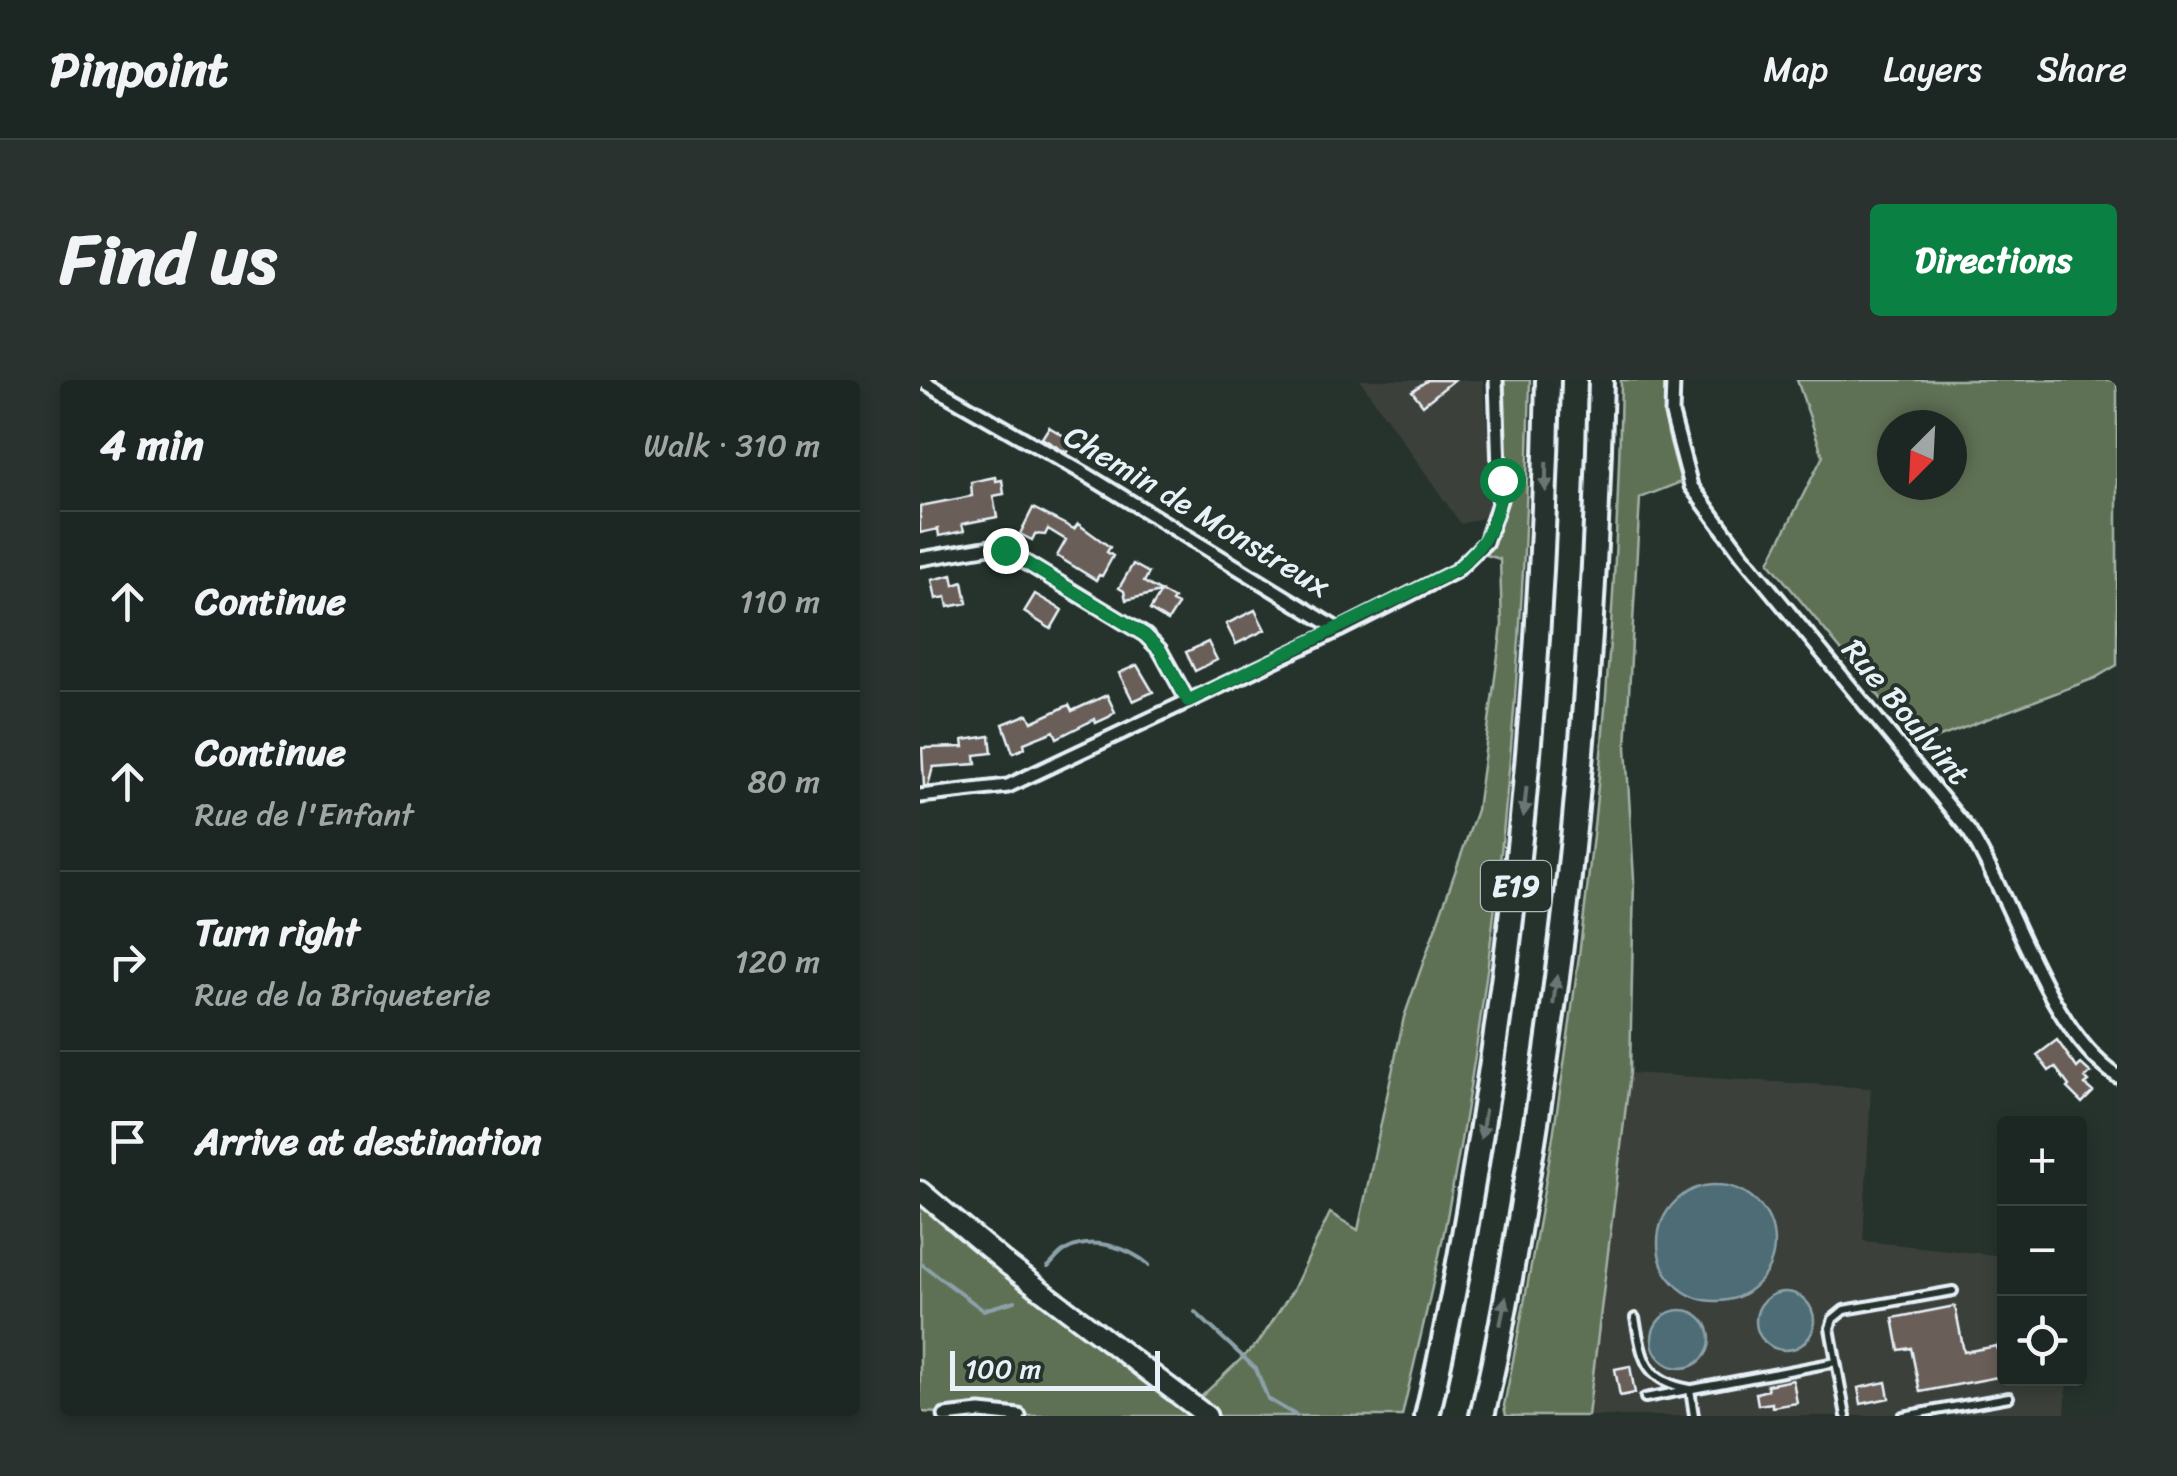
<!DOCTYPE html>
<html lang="en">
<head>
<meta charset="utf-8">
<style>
  :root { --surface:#1c2622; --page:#29322f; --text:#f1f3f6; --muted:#a0a5a5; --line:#3a4340; --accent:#0b8043 }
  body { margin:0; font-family:Sriracha,sans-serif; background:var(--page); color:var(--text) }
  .controls { position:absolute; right:30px; bottom:30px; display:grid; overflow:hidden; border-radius:10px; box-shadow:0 5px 15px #0003 }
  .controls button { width:90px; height:90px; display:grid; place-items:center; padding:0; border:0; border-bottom:2px solid var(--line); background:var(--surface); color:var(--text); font:50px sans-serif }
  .compass { position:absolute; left:957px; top:30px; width:90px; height:90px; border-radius:50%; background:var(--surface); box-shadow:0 5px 15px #0003; rotate:204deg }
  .scale { position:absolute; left:30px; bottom:25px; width:210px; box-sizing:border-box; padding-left:10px; border:5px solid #e8f1f8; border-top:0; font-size:28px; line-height:35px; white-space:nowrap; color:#e8f1f8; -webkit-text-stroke:8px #26332d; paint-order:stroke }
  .stop { position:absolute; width:30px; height:30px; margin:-22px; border:8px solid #0b8043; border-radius:50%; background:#fff }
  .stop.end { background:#0b8043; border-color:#fff; box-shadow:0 2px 10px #0008 }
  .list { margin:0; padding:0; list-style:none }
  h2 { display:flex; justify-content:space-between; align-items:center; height:130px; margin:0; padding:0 40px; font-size:42px }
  h2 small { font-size:32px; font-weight:400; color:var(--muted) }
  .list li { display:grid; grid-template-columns:65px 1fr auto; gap:30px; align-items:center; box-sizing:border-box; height:180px; padding:0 40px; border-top:2px solid var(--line) }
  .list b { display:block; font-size:38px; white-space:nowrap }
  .list p { margin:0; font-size:32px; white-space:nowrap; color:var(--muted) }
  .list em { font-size:32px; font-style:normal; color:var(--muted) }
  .icon { flex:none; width:55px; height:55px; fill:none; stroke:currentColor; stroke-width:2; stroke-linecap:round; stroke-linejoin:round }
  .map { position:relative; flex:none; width:1197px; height:1036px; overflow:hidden; border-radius:10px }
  header { display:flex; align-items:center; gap:60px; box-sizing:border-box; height:140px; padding:0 50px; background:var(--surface); border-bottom:2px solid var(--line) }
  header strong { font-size:48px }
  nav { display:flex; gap:55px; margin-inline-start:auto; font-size:35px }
  .intro { display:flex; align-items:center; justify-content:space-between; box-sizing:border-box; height:240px; padding:0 60px }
  h1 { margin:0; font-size:70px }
  .button { padding:25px 45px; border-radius:10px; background:var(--accent); color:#fff; font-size:35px; font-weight:700 }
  main { display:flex; gap:60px; padding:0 60px }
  aside { flex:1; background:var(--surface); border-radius:10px; box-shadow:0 5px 15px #0003 }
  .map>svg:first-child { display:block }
  .built { fill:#3b403a }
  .green { fill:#5e7154; stroke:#a3b1a6; stroke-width:2.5; fill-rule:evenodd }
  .water { fill:#4e6c74; stroke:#8ca1a9; stroke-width:2.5 }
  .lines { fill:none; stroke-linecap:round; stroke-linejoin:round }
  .stream { stroke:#8ca1a9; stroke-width:4 }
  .building { fill:#6b5f58; stroke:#e8f1f8; stroke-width:2.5 }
  .service-casing { stroke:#e8f1f8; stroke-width:14 }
  .minor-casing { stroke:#e8f1f8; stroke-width:19 }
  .secondary-casing { stroke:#e8f1f8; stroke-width:25 }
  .motorway-casing { stroke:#e8f1f8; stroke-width:30 }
  .service { stroke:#26332d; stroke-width:6 }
  .minor { stroke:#26332d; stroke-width:11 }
  .secondary { stroke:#26332d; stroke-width:18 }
  .motorway { stroke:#26332d; stroke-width:22 }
  .oneway { fill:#6a7674 }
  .route { stroke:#0b8043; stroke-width:12 }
  .labels { text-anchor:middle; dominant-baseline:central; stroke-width:8; stroke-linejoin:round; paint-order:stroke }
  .shield { fill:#26332d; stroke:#aeb8bb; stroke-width:2.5 }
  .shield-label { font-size:30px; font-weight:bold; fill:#e8f1f8 }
  .street-label { font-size:32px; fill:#e8f1f8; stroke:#26332d }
</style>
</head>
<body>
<header>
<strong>Pinpoint</strong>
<nav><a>Map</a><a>Layers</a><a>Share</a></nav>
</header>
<div class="intro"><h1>Find us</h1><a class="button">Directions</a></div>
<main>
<aside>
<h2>4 min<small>Walk · 310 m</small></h2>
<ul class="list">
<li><svg class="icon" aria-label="ahead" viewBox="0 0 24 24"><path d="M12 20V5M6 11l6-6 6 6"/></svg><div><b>Continue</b></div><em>110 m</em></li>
<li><svg class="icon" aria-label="ahead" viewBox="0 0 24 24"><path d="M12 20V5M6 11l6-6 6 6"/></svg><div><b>Continue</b><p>Rue de l'Enfant</p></div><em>80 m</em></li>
<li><svg class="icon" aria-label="right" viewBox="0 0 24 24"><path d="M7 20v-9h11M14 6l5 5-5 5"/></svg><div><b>Turn right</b><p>Rue de la Briqueterie</p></div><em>120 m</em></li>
<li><svg class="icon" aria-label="arrive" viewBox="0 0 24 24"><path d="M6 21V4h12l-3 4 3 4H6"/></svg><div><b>Arrive at destination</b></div></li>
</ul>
</aside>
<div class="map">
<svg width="1197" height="1036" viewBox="0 0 1197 1036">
  <rect width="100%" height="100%" fill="#26332d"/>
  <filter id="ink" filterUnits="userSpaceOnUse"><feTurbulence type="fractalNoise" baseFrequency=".01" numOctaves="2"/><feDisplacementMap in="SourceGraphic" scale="20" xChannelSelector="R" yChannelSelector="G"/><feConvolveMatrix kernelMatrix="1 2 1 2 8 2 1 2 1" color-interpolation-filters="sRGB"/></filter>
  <g filter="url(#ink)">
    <!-- built -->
    <path class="built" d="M440,0H563L576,134L541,144Z
      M710,693L951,708L943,861L1084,876V998L1147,999L1145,1036H668Z"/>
    <!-- green -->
    <path class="green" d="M581,0H610C604,280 581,561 527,837C514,904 497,970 482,1036H94L0,1032V817L281,1017L339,962L373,910L410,833L438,850L484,637L557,430L582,246L580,179L566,175L585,128Z
      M701,0H747L748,54L761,102L720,118L706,367L714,499L710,693L668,1036H586L584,1026C653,687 696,346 701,0Z
      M877,0H1197V285L1175,298L999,365L849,182L903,76ZM1032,45V105H972V45Z"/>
    <!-- water -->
    <path class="water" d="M738 863a58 58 0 1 1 116 0a58 58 0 1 1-116 0Z
      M836 941a29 29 0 1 1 58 0a29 29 0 1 1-58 0Z
      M732 959a29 29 0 1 1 58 0a29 29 0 1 1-58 0Z"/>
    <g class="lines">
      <!-- stream -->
      <path class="stream" d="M0,883L63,930L95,921
        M128,887C133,882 140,873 146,870C172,856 208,867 229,885
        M275,932L336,989L348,1019L377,1036"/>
    </g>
    <!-- building -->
    <path class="building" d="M508,0H534L503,25L492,11Z
      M129,47L154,62L147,73L122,58Z
      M75,97L76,101L82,100L84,114L73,116L77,137L42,144L44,151L19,156L18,149L0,153V126L52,116L51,102Z
      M113,128L154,149L158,144L190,167L187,172L193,176L182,196L179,195L176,200L137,176L146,160L128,149L125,155L115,154L112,160L100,154Z
      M213,184L229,193L224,202L254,219L252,222L258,225L248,241L230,230L241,212L206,220L204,211L199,208Z
      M32,195L34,205L43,202L47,223L28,227L26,217L16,219L12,200Z
      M115,214L142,230L131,249L104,232Z
      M335,230L345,250L316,264L306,244Z
      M288,262L297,280L275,291L266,272Z
      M217,285L233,312L213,321L199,293Z
      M187,315L195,332L189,337L176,343L175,339L137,358L134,351L104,363L105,368L93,373L83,344L108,334L112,342L149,325L152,331Z
      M70,356L72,373L55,375L56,384L13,387L8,406H4L2,368L44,367L43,360Z
      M1137,660L1157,688L1161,684L1171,693L1165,698L1169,702L1165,705L1173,712L1162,723L1147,708L1149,706L1135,687L1129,691L1117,675Z
      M1035,926L1044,972L1077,966L1083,996L1000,1012L991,968L979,970L973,938Z
      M710,986L715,1013L700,1016L695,989Z
      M873,1000L877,1023L852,1027V1023L838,1025L836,1013L848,1010L847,1005Z
      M966,1002L969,1018L941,1024L938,1008Z"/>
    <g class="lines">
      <defs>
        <path id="service" d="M715,938C723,979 723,1000 770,1009L774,1036
          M725,1018L916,982
          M926,1036L910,948L913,939L924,930L1033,911
          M983,1036L1089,1017"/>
        <path id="minor" d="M1,0L167,95L419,250
          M753,0L752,34L771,106L822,175L1049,451C1094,522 1128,650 1197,696
          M0,179L70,167L85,170L225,255L240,270L268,321
          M0,416L88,406L419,250L536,191L566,162L580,120L576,0
          M25,1036L60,1032L99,1036"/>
        <path id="secondary" d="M0,811L88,885L287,1036"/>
        <path id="motorway" d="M507,1036C530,940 547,843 562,746C602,498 623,251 628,0
          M562,1036C583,948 597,857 612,768C654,514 675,258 681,0"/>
      </defs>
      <!-- service casing -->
      <use href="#service" class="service-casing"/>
      <!-- minor casing -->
      <use href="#minor" class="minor-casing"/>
      <!-- secondary casing -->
      <use href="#secondary" class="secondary-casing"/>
      <!-- motorway casing -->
      <use href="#motorway" class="motorway-casing"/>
      <!-- service -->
      <use href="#service" class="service"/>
      <!-- minor -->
      <use href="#minor" class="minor"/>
      <!-- secondary -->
      <use href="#secondary" class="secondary"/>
      <!-- motorway -->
      <use href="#motorway" class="motorway"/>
    </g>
    <!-- one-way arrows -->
    <defs><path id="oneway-solid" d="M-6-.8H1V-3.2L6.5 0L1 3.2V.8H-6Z" transform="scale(2.5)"/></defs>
    <g class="oneway">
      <use href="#oneway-solid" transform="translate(626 97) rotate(91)"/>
      <use href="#oneway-solid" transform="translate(605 422) rotate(96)"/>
      <use href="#oneway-solid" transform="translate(635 610) rotate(-83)"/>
      <use href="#oneway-solid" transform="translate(563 744) rotate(99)"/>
      <use href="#oneway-solid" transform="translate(583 931) rotate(-79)"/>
    </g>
  </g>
  <g class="lines" filter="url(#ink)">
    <!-- route -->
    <path class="route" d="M85,170L225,255L240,270L268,321L536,190C567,163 578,143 582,100"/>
  </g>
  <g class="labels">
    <!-- shield labels -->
    <rect class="shield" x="561" y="481" width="70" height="50" rx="8"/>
    <g class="shield-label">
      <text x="596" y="506">E19</text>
    </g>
    <!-- street labels -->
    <g class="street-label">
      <text transform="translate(277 131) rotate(31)">Chemin de Monstreux</text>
      <text transform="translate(986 332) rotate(50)">Rue Boulvint</text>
    </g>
  </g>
</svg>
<div class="controls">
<button>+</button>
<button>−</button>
<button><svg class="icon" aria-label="locate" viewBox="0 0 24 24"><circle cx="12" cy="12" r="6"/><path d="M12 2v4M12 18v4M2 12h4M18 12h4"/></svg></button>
</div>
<svg class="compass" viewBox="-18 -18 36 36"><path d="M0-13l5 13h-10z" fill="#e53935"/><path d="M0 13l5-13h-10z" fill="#a0a5a5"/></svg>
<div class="scale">100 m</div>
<div class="stop" style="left:582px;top:100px"></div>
<div class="stop end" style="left:85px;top:170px"></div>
</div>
</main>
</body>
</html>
